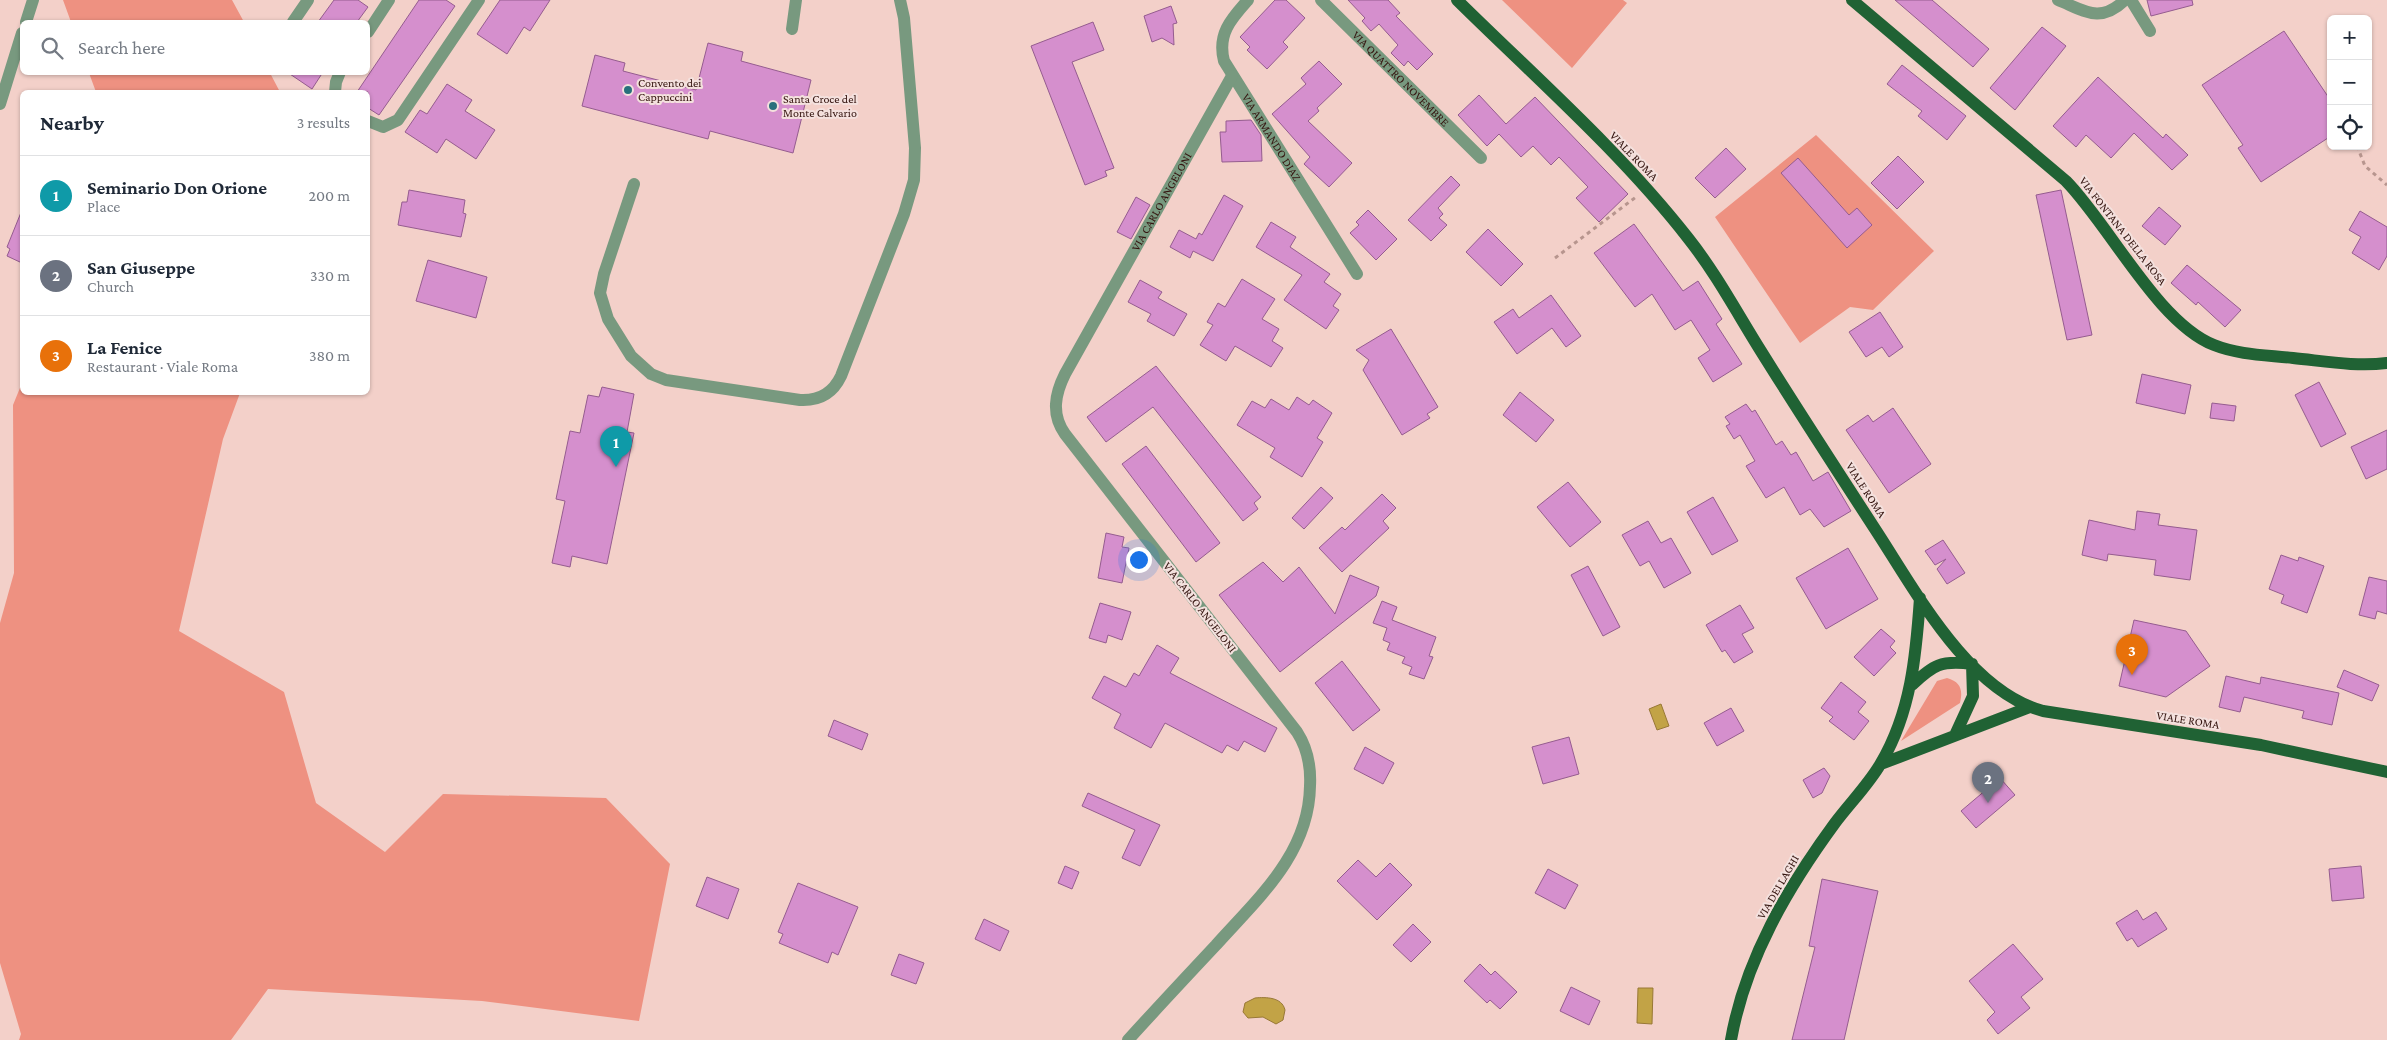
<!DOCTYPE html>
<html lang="en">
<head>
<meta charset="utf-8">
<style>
  :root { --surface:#fff; --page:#f6f6f7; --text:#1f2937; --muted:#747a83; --line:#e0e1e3; --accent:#29707c }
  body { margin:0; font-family:"Crimson Pro",serif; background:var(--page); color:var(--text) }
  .controls { position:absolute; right:15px; top:15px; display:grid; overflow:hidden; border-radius:8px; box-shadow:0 1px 4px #0004 }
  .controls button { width:45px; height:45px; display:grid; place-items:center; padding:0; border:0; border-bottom:1px solid var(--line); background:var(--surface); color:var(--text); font:25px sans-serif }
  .you { position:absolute; left:1138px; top:559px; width:18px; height:18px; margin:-12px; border:4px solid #fff; border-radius:50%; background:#1a73e8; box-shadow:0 0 0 8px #1a73e833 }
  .badge { display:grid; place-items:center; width:32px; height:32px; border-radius:50%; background:var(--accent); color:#fff; font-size:16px; font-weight:700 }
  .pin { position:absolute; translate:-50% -41px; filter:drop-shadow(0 1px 2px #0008) }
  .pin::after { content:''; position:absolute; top:26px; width:18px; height:15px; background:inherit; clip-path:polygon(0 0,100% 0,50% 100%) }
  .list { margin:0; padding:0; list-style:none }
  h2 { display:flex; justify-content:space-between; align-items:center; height:65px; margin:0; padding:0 20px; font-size:21px }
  h2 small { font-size:16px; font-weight:400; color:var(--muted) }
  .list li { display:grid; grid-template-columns:32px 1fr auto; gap:15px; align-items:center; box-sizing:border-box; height:80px; padding:0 20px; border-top:1px solid var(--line) }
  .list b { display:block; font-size:19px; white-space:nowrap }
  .list p { margin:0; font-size:16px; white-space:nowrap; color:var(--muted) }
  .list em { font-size:16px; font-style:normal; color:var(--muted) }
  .icon { flex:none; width:28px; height:28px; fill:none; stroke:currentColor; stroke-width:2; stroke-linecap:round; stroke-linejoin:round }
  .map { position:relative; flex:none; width:2387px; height:1040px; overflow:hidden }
  .search { position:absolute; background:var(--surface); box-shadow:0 1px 4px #0004; left:20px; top:20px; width:350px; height:55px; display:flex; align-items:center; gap:12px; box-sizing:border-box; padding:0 18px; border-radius:8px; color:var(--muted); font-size:19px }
  .panel { position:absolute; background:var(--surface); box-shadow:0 1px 4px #0004; left:20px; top:90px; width:350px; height:305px; border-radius:8px }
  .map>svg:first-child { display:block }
  .green { fill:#ee9181 }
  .water { fill:#c2a346; stroke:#987836 }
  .building { fill:#d58fcd; stroke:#955c8f }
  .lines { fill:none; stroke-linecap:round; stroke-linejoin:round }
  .path { stroke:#b7958e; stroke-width:3; stroke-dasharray:4 4; stroke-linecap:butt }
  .minor { stroke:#78997f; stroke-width:12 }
  .major { stroke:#206234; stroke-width:12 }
  .poi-dot { fill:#29707c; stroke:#f4e1de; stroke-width:2 }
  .labels { text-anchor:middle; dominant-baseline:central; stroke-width:4; stroke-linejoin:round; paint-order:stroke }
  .street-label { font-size:12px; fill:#351510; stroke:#f4e1de }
  .poi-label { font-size:12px; fill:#351510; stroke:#f4e1de; text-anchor:start }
</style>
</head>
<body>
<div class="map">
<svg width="2387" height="1040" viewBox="0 0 2387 1040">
  <rect width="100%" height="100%" fill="#f3d0c9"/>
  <!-- green -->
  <path class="green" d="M63,0H232L244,22H71Z
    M1502,0H1623L1627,3L1572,68Z
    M89,73H270L280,92H96Z
    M1816,135L1934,251L1873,310L1850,307L1800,343L1715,217Z
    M22,383V392L240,393L223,439L179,631L284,692L316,803L385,852L443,794L606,798L670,864L639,1021L482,1001L268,989L231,1040H19L21,1034L0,963V623L14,573L13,405Z
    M1947,678C1961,682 1963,690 1960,703L1901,741L1937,681Z"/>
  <!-- water -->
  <path class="water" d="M1661,704L1669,726L1657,730L1649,709Z
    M1638,988H1653L1652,1024L1637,1023Z
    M1255,998C1266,997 1282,997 1285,1010L1283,1020L1276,1024L1263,1017L1248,1018L1243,1012L1245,1003Z"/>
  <!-- building -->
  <path class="building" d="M334,0H358L368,7L357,22H318Z
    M419,0H446L455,6L379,115L368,108V92H357Z
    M500,0H550L530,31L524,27L507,54L477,34Z
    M1275,0H1286L1305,18L1283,42L1288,47L1267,69L1247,50L1250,47L1240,37Z
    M1348,0H1388L1400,13L1396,16L1433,54L1417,70L1408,61L1404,66L1391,53L1398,45L1379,24L1371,31L1362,21L1365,18Z
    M1895,0H1932L1989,49L1973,67Z
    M2147,0H2192L2193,5L2151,16Z
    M1171,6L1177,23L1173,24L1174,45L1162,38L1152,42L1144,16Z
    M1093,22L1104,50L1072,62L1114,168L1105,171L1107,176L1085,185L1031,46Z
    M2042,27L2066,46L2015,110L1990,88Z
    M2284,31L2331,101V136L2261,182L2238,148L2243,145L2202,85Z
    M708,43L743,52L741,61L811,80L793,153L710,131L708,139L582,106L595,55L625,63L623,71L696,90Z
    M1319,61L1342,84L1317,108L1319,111L1308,121L1352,163L1329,187L1304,164L1310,157L1272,114L1306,84L1301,78Z
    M1902,65L1966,116L1947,140L1918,116L1922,111L1887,84Z
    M287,72H323L312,89Z
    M2098,77L2163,138L2166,134L2188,155L2172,170L2134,133L2111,158L2086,135L2076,147L2053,126Z
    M447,84L472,100L465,111L495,130L476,159L446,139L437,153L405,132L420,110L427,114Z
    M1479,95L1506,124L1535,97L1628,194L1599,222L1576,198L1588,187L1559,157L1551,165L1533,146L1521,157L1499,134L1487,146L1458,115Z
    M1251,120L1261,135L1262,161L1222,162L1220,132H1226V121Z
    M1726,148L1746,169L1715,198L1695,178Z
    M1898,156L1924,182L1897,209L1871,183Z
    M1798,158L1849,215L1857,208L1872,225L1847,248L1781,173Z
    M1451,176L1460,185L1438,208L1443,214L1439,218L1447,225L1431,241L1408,220Z
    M409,190L465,200L463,213L466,214L461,237L398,225L402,202H407Z
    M2061,190L2092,335L2067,340L2036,195Z
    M1224,195L1243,206L1213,261L1193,251L1190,258L1170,247L1179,230L1196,239L1199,233L1202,235Z
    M1136,197L1150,205L1131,239L1117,232Z
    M2159,207L2181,226L2165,245L2142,226Z
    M22,210V263L7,256L10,249L7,247Z
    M1368,210L1397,239L1376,260L1350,233L1359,225L1356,222Z
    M2360,211L2387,227V256L2379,270L2352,253L2361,237L2349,230Z
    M1271,222L1296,237L1290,247L1330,274L1324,282L1341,294L1333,306L1339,310L1326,329L1284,300L1302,275L1256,247Z
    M1634,224L1683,291L1698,281L1722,319L1716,324L1742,364L1713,382L1698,358L1710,350L1691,320L1675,330L1652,294L1635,307L1594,253Z
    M1488,229L1523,264L1501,286L1466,252Z
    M428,260L487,277L476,318L416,301Z
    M2187,265L2241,310L2225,327L2198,302L2196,305L2171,283Z
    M1242,279L1275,299L1262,319L1279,329L1272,341L1283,348L1271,367L1235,346L1226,361L1200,345L1213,325L1207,322L1218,303L1225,307Z
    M1140,280L1162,292L1158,298L1187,314L1174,336L1147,321L1151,314L1128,302Z
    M1551,295L1581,336L1566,347L1552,328L1517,354L1494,322L1513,309L1519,318Z
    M1880,312L1903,347L1889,357L1882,347L1866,357L1849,332Z
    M1391,329L1438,407L1427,414L1430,418L1402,435L1363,370L1369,360L1356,350Z
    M1156,366L1261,497L1254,503L1258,509L1243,521L1153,407L1106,442L1087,417Z
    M2142,374L2191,385L2185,414L2136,403Z
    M2319,382L2346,434L2321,447L2295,395Z
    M602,387L634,394L627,432L634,433L607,564L572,556L570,567L552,563L565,501L556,499L570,431L580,433L588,395L599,397Z
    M1520,392L1554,420L1536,442L1503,415Z
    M1297,397L1309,405L1313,400L1332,413L1317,438L1323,442L1302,477L1270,457L1275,448L1237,425L1252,401L1265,408L1271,399L1289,410Z
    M2212,403L2236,406L2234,421L2210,418Z
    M1746,404L1752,412L1755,410L1776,445L1782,441L1791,455L1796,452L1813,481L1828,472L1851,511L1824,527L1810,509L1800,515L1784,487L1766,498L1746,466L1755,461L1740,435L1734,439L1726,426L1730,424L1725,417Z
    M1893,408L1931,464L1889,493L1846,430L1868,415L1873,422Z
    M2387,430V469L2366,479L2351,447Z
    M1146,446L1220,543L1196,562L1122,464Z
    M1568,482L1601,522L1570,547L1537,507Z
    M1321,487L1333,498L1304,529L1292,518Z
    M1382,494L1396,508L1383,521L1389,528L1342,572L1319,548L1342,527L1345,530Z
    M1713,497L1738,541L1712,555L1687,512Z
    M2137,511L2160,514L2158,525L2197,530L2190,580L2154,575L2156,560L2108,554L2107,561L2082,555L2089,520L2135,530Z
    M1648,521L1661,543L1671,538L1691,573L1664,588L1649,561L1640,566L1622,535Z
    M1106,533L1124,537L1122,547L1129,548L1122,583L1098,578Z
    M1943,540L1965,573L1947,584L1937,569L1946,559L1935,565L1925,551Z
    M1848,548L1878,599L1826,629L1796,578Z
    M2281,555L2298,561L2299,557L2324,566L2307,613L2281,603L2284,595L2269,589Z
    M1263,562L1283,582L1299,567L1335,614L1350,575L1379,587L1376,596L1280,672L1219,595Z
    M1588,566L1620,627L1603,636L1571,575Z
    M2369,577L2387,581V614L2377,611L2375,619L2359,615Z
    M1382,601L1397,607L1392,620L1436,637L1429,656L1433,657L1424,679L1409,674L1412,667L1402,663L1405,657L1387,650L1390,643L1383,640L1387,628L1373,623Z
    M1100,603L1131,612L1122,640L1108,635L1106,643L1089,638Z
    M1740,605L1754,628L1742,634L1753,652L1734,663L1725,650L1722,652L1706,625Z
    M2134,620L2186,631L2210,666L2166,697L2119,686Z
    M1881,629L1895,641L1890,647L1896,653L1874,676L1854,657Z
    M1157,645L1179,658L1170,673L1277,728L1265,752L1244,741L1238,751L1227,745L1222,753L1165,723L1151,748L1114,728L1121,714L1092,698L1104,676L1126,687L1134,673L1139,676Z
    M1342,661L1380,710L1353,731L1315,683Z
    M2344,670L2379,685L2372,701L2337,687Z
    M2226,676L2260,684L2261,677L2339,693L2332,725L2302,718L2304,711L2244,697L2240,712L2219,707Z
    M1841,682L1866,702L1858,712L1869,721L1854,740L1829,721L1833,717L1821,708Z
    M1731,708L1744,731L1717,746L1704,723Z
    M834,720L868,734L862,750L828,736Z
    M1569,737L1579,774L1543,784L1532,747Z
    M1365,747L1394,763L1383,784L1354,769Z
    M1824,768L1830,776L1822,793L1813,798L1803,780Z
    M2000,778L2015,795L1976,828L1961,811Z
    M1088,793L1160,825L1140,866L1122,858L1135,830L1082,806Z
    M1358,860L1376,877L1390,863L1412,885L1377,920L1337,881Z
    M1065,866L1079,872L1072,889L1058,883Z
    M2361,866L2364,898L2332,901L2329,869Z
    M1548,869L1578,885L1565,909L1535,893Z
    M707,877L739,889L728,919L696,906Z
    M1822,879L1878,891L1844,1040H1792L1815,947L1809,946Z
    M798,883L858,907L838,955L832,952L828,963L779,943L783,934L778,932Z
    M2137,910L2143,920L2156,912L2167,929L2138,947L2132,938L2127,941L2116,923Z
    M984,919L1009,931L1000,951L975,939Z
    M1413,924L1431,942L1411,962L1393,945Z
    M2013,944L2043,979L2021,997L2030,1008L1998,1034L1987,1020L1995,1012L1969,981Z
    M899,954L924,963L916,984L891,975Z
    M1480,964L1491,975L1495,971L1517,992L1500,1009L1490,1000L1487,1003L1464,981Z
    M1571,987L1600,1001L1589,1025L1560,1011Z"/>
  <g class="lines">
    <!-- path -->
    <path class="path" d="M2357,146L2365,166L2387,185
      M1555,258L1636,197"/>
    <!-- minor -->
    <g class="minor">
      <path id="s1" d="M1248,0C1231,19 1217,34 1224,61L1357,274"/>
      <path id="s2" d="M1321,0L1481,158"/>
      <path d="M2058,0C2085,11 2100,24 2125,0"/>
      <path d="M2131,0L2150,31"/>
      <path d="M26,22L33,0"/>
      <path d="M293,22L308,0"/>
      <path d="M792,29L796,0"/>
      <path d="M368,32L389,0"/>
      <path d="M335,92L336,82L340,72"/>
      <path d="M0,104L22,33"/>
      <path d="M368,121L383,127L398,120L479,0"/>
      <path d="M634,184L604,274L600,293L608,319L631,356L651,374L666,380L800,400C819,401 833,393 841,376L904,214L914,180L915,148L904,18L900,0"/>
      <path id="s3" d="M1128,1040C1157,1008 1186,977 1216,945C1258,898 1309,854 1310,786C1311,767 1308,749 1297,732L1065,434C1051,414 1055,394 1065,374L1232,76"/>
    </g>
    <!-- major -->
    <path class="major" d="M1457,0C1535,77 1620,151 1688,238C1715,272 1736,311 1759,348C1797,409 1836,469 1875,529C1915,590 1968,691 2043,711L2261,745L2387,772
      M1852,0L2066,181C2110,226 2158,323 2214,345C2239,355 2267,355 2293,358C2324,361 2356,367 2387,363
      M1912,685C1933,665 1941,660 1972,664L1973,696L1956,733
      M1881,764L2030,707
      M1731,1040C1745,960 1788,887 1835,823C1850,803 1869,784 1881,763C1911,712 1916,656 1920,598"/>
  </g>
  <!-- markers -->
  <g class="poi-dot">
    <circle cx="628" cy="90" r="5"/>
    <circle cx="773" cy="106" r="5"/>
  </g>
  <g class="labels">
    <!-- street labels -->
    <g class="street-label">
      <text stroke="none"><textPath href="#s2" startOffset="112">VIA QUATTRO NOVEMBRE</textPath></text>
      <text stroke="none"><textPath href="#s1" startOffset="159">VIA ARMANDO DIAZ</textPath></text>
      <text transform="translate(1634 156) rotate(46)">VIALE ROMA</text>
      <text stroke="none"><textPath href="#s3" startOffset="1014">VIA CARLO ANGELONI</textPath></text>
      <text transform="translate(2123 231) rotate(52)">VIA FONTANA DELLA ROSA</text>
      <text transform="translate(1866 490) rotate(57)">VIALE ROMA</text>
      <text transform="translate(1200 607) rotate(52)">VIA CARLO ANGELONI</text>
      <text transform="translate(2188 720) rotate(9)">VIALE ROMA</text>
      <text transform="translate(1778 887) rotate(-60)">VIA DEI LAGHI</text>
    </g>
    <!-- poi labels -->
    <g class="poi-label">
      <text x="638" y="83">Convento dei<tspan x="638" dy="14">Cappuccini</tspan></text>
      <text x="783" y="99">Santa Croce del<tspan x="783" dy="14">Monte Calvario</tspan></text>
    </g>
  </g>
</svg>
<div class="controls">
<button>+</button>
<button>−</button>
<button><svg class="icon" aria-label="locate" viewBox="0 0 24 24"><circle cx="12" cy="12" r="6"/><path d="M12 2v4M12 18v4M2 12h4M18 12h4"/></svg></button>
</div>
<div class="you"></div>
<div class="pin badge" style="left:616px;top:467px;background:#0f9aa8">1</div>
<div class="pin badge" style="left:1988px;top:803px;background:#6b7280">2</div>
<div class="pin badge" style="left:2132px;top:675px;background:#e8710a">3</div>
<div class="search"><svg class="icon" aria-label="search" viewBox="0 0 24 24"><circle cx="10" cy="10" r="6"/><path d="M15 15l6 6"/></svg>Search here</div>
<section class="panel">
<h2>Nearby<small>3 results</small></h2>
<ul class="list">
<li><span class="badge" style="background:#0f9aa8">1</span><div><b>Seminario Don Orione</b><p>Place</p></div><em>200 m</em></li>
<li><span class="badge" style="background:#6b7280">2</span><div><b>San Giuseppe</b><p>Church</p></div><em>330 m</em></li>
<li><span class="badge" style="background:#e8710a">3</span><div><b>La Fenice</b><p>Restaurant · Viale Roma</p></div><em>380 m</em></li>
</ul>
</section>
</div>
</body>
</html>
